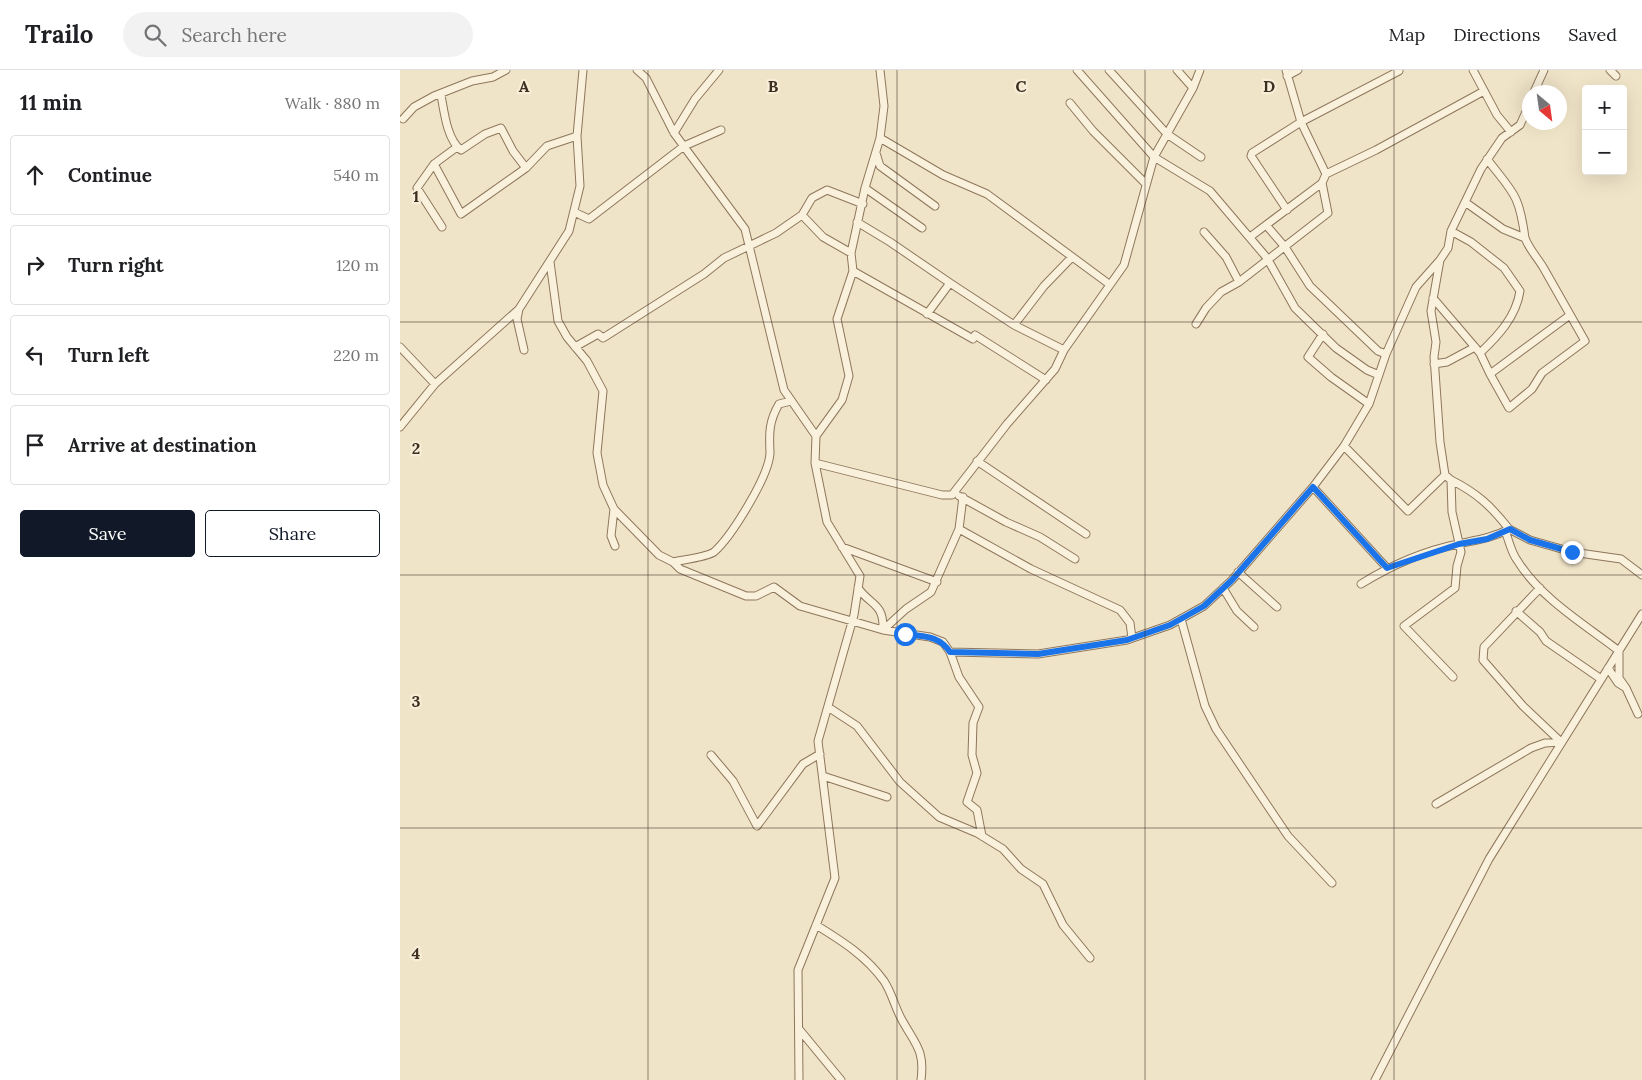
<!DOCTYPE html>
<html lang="en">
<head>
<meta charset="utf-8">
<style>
  :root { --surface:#fff; --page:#f2f2f2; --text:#202124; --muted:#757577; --line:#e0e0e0; --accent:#111827 }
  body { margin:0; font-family:Lora,serif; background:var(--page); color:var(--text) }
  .controls { position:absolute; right:15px; top:15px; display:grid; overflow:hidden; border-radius:5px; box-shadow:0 5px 20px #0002 }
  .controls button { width:45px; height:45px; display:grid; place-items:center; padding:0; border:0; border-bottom:1px solid var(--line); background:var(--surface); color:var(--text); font:25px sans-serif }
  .compass { position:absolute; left:1122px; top:15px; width:45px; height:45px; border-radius:50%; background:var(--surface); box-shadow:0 5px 20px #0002; rotate:151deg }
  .stop { position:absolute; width:15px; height:15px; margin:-11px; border:4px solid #1a73e8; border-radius:50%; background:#fff }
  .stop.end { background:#1a73e8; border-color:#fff; box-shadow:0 1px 5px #0008 }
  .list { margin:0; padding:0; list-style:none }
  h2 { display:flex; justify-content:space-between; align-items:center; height:65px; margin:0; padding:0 20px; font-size:21px }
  h2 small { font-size:16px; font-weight:400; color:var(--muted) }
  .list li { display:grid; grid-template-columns:32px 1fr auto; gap:15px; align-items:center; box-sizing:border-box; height:80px; margin:0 10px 10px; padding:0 10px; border:1px solid var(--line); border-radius:5px }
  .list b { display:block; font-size:19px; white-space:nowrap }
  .list em { font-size:16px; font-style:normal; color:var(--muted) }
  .actions { display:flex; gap:10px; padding:15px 20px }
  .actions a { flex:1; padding:11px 0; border:1px solid var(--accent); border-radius:5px; text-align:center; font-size:18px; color:var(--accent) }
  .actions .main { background:var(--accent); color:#fff }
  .icon { flex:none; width:28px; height:28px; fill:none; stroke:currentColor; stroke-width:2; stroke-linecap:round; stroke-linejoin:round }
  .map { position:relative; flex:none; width:1242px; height:1010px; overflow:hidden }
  header { display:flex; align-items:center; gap:30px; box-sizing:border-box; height:70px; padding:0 25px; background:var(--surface); border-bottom:1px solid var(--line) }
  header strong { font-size:24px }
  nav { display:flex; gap:28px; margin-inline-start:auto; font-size:18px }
  .search { width:350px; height:45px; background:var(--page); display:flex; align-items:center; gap:12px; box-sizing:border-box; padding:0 18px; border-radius:28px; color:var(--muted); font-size:19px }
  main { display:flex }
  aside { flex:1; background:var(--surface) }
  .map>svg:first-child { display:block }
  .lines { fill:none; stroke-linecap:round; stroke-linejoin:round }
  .minor-casing { stroke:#8d765c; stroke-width:9 }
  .minor { stroke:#faf1dc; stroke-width:7 }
  .route { stroke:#1a73e8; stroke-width:6 }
  .grid { fill:none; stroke:#3d2e20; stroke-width:1; stroke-opacity:0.55 }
  .grid-label { font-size:16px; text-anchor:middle; font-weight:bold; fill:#3d2e20; stroke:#f7eed8; stroke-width:4.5; stroke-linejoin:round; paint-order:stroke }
</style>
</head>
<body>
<header>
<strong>Trailo</strong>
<div class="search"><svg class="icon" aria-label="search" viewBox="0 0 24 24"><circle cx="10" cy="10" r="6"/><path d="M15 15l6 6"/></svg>Search here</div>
<nav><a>Map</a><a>Directions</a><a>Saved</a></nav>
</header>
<main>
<aside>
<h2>11 min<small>Walk · 880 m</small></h2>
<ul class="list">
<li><svg class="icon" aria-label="ahead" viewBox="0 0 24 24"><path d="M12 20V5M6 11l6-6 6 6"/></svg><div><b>Continue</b></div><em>540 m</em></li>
<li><svg class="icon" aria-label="right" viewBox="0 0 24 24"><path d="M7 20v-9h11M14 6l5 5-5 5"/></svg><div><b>Turn right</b></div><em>120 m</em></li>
<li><svg class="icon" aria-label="left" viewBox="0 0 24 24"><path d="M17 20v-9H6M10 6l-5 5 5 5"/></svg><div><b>Turn left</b></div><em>220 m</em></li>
<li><svg class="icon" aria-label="arrive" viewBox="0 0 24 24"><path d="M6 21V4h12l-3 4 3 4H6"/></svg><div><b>Arrive at destination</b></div></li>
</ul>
<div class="actions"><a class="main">Save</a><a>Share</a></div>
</aside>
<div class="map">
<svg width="1242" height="1010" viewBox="0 0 1242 1010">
  <rect width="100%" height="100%" fill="#f0e4c8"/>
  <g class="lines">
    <defs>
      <path id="minor" d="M237,0L246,8L274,63L345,159L384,320L416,366L415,393L427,452L460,506L454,545L418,671L435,808L398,900L399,1010
        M677,0L754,87L810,121L867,188L895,238L936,278L967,300L979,305
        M709,0L767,64L801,87
        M777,0L793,18
        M886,0L901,52L926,104
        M1073,0L1097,45L1111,62
        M1210,0L1216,6
        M887,6L898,0
        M1134,22L1144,0
        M41,25C44,41 47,70 61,80L85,64L101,58L113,81L126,98L147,76L177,66
        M670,33L693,61L745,113
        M3,49L14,37L34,26L72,11L93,7L106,0
        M274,63L295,29L319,0
        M480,68L543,105L587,124L709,214
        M57,77L34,94L61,144L126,98
        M476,83L480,96L535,136
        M1087,89C1113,123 1119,123 1125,168
        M34,94L17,118L42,157
        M465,118L522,158
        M1065,132L1103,159L1125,168C1129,179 1137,187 1143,197C1157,222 1171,246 1185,271L1142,303L1132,319L1109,338L1090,304L1170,245
        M887,140L851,86L852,83L901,52L999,1
        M174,142L189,149L284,76L321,60
        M402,145L423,167L451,183
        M457,152L490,172L550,213L527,244
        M866,155L885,177L910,216L978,281L986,284
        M1051,161L1071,172L1104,198L1120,221C1116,247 1098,266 1080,283L1090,304
        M804,162L826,187L839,212
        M850,167L922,113L926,104L976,80L1084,21
        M150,192L158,251L167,267L187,291L203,321L197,383L203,415L214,439L211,466L215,476
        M453,201L573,269
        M550,213L614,255L664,280
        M1033,228L1080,283
        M119,239L117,249L124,280
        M796,254L806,238L821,222L839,212L928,143L922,113
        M614,255L644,216L672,187
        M923,264L908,287L931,307L969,334
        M575,265L646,310
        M0,277L35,314
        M175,277L198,264L203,268L304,204L324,188L376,163L402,145L412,128L427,120L463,134
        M1034,294L1047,292L1075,277
        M0,357L35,314L119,239L169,161L180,116L177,66L183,0
        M416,366L442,330L449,306L437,249L453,201L451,183L465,118L480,68L484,36L480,0
        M944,376L1008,441L1045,405
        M577,391L686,464
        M415,393L542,425H552L607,354L655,299L664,280L724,195L754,87L793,18L800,0
        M1051,410C1077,423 1091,436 1109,459
        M913,417L987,498
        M559,426L606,452L640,467L675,489
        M214,439L259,485L273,492C282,490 307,487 314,482C331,467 370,405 370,382C369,363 369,351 379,334L391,331
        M559,459L631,499L720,540L730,553L732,568
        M1105,461C1109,470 1111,482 1117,490C1140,528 1184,554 1219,581V608L1226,618
        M442,477L537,512
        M273,492L280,499L346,526H356L374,517L400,536L483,560L530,567L543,572L550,582L559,607L579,637L573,653L572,685L577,703L567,732L577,740L582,766
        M838,502L877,537
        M961,514C990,496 1024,481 1058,474C1076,470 1092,468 1109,459L1130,470L1172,482L1221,489L1242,505
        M458,518C471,536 484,533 483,560L506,539L531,522L559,459L563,427
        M823,518L837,541L854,557
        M1116,541L1140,562L1146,571L1201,609
        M781,549L805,636L816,659L888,766L932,813
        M550,582L638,584L727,570L770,555L804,536L832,510L913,417L944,376L969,334L986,284L1016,217L1040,190
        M1208,598L1218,613L1226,618L1238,644
        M1053,607L1004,556L1055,518L1057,496L1061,482L1052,442L1051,410L1045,405L1040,372L1034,287L1036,272L1031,241L1040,190L1048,178L1051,161L1081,99L1102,68L1120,55L1130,33
        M428,637L457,656L500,712L539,747L577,763L603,779L621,799L643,814L663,855L690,888
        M311,685L333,711L357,756L403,694L420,684
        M423,706L487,727
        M1036,734L1131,678L1145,673L1161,672L1123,636L1083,590L1084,577L1140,518
        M416,855C442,871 466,886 484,911C492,923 495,938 502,950C515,974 525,980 521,1010
        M399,959L441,1010
        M975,1010L1089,789L1242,544"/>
    </defs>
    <!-- minor casing -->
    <use href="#minor" class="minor-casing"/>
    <!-- minor -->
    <use href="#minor" class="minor"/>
  </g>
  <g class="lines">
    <!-- route -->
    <path class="route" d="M505,564C525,567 538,565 550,582L638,584L727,570L770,555L804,536L832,510L913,417L987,498L1059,474L1087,469L1110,459L1130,470L1172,482"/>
  </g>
  <!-- grid -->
  <path class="grid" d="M248,0V1010M497,0V1010M745,0V1010M994,0V1010M0,252H1242M0,505H1242M0,758H1242"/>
  <g class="grid-label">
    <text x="124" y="22">A</text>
    <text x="373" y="22">B</text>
    <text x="621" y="22">C</text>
    <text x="869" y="22">D</text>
    <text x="16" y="132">1</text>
    <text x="16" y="384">2</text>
    <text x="16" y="637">3</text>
    <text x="16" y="889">4</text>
  </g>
</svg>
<div class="controls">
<button>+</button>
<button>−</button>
</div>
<svg class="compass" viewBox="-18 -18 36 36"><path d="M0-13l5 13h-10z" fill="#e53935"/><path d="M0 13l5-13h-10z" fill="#757577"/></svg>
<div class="stop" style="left:505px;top:564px"></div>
<div class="stop end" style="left:1172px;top:482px"></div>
</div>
</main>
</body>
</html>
